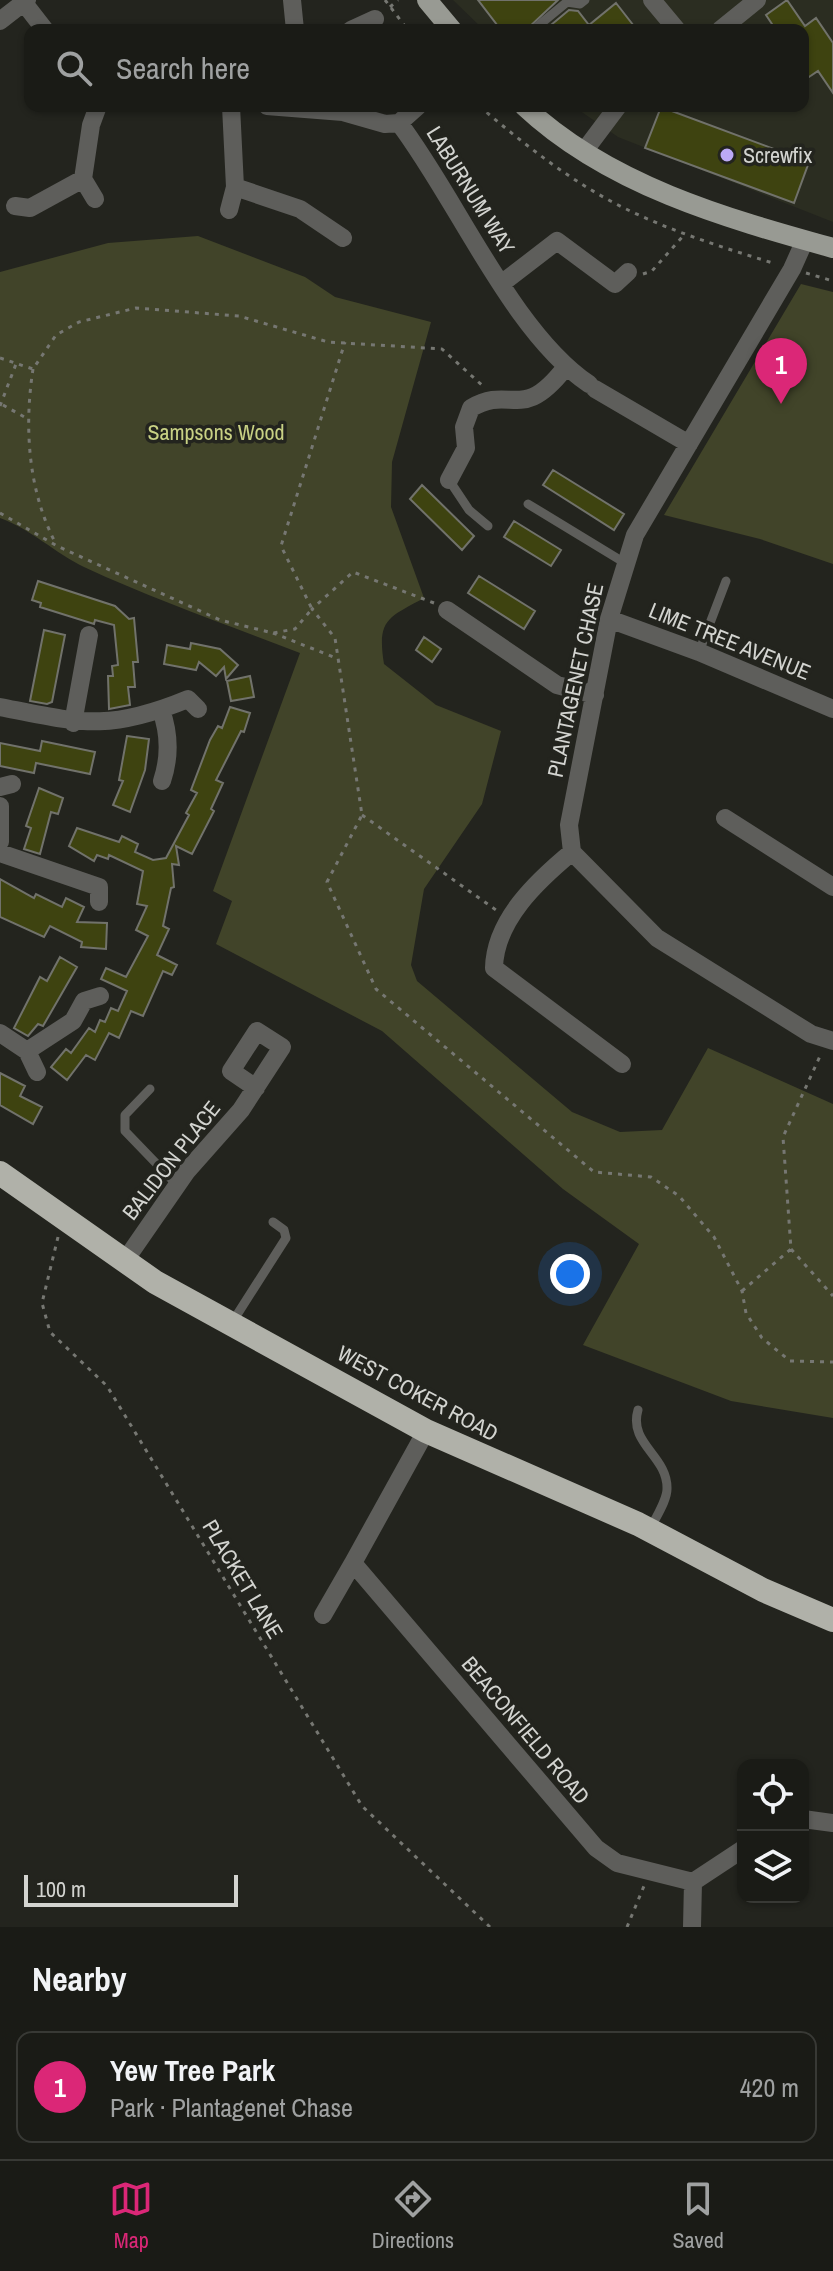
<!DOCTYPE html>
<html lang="en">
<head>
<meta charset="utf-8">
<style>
  :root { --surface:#1a1b16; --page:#272823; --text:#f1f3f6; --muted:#9fa1a1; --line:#383935; --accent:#db2777 }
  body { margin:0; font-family:"Archivo Narrow",sans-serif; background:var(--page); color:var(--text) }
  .controls { position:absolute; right:24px; bottom:24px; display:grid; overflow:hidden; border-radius:16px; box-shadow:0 2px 6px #0004 }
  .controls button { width:72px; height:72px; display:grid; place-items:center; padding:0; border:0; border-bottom:2px solid var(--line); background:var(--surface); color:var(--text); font:40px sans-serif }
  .scale { position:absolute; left:24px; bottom:20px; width:214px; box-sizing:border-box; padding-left:8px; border:4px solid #d3d4d0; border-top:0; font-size:22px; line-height:28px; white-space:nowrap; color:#d3d4d0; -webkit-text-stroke:6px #23241e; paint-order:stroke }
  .you { position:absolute; left:570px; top:1274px; width:28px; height:28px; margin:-20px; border:6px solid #fff; border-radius:50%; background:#1a73e8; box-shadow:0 0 0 12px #1a73e833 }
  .badge { display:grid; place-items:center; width:52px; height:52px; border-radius:50%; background:var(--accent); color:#fff; font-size:26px; font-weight:700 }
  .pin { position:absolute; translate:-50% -66px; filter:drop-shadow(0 2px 4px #0008) }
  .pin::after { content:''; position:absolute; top:42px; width:28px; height:24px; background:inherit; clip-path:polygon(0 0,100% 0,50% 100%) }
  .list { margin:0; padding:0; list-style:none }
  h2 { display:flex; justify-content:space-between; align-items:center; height:104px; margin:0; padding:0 32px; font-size:34px }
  h2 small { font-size:26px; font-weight:400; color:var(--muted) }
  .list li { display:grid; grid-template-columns:52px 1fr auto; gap:24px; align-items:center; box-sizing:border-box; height:112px; margin:0 16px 16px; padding:0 16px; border:2px solid var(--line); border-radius:16px }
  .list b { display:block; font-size:30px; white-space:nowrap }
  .list p { margin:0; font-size:26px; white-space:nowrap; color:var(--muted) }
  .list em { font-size:26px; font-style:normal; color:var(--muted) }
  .icon { flex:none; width:44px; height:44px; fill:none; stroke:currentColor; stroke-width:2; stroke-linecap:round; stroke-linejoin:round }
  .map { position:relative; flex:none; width:833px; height:1927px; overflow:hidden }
  .search { position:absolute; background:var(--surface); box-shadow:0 2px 6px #0004; left:24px; right:24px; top:24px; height:88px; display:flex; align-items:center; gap:20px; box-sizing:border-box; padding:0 28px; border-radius:16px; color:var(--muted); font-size:30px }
  .sheet { height:232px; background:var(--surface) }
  nav { display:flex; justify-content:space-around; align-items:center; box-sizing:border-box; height:112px; border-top:2px solid var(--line); background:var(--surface); font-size:22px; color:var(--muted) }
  nav a { display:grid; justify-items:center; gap:4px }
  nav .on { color:var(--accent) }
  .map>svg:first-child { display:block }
  .built { fill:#2b2d21 }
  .green { fill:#414429 }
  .building { fill:#3e4310; stroke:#71726b; stroke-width:2 }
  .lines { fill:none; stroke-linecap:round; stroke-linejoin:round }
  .path { stroke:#767772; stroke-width:3; stroke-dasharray:4 6; stroke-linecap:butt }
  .lane { stroke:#5e5e5b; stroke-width:9 }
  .street { stroke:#5e5e5b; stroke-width:18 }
  .primary { stroke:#989a93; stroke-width:20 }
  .highway { stroke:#b0b1a9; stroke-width:24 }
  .poi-dot { fill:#bcaaf6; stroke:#23241e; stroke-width:3 }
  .labels { text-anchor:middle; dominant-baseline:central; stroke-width:7; stroke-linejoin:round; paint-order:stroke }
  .poi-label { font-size:22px; fill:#d3d4d0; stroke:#23241e; text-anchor:start }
  .street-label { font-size:22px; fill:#d3d4d0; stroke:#23241e }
  .park-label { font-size:22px; fill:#c8d184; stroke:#23241e }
</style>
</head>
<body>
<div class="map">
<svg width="833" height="1927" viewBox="0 0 833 1927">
  <rect width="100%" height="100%" fill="#23241e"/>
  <!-- built -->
  <path class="built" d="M453,0H833V222L618,137L573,106H803V30H484Z"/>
  <!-- green -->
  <path class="green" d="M198,236L305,277L335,297L431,322L392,462L391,507L424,598C387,618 377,620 384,664L436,705L501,731L482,804L424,889L411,965L417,981L572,1112L620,1132L662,1130L708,1048L833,1104V1418L731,1401L583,1345L639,1244L563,1189L382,1031L216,944L232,901L213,891L300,653C228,625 155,600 84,567C55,553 31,529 0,518V272L108,243Z
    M801,284L833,292V564L760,539L664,515Z"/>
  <!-- building -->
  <path class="building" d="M478,0H558L526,30H501Z
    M787,0L805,26L816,18L833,43V93L818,71L803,81V30H776L766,15Z
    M616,3L637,30H545L569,10L578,11L589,25Z
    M661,107L809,162L794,203L645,148Z
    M553,470L624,514L614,530L543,485Z
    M422,485L474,536L462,550L410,499Z
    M514,521L561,550L551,566L504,537Z
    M479,576L535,611L524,629L468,593Z
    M38,581L115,606L129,619L134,618L138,662H133L135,687H128L130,705L109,709L108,676H113L112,666L118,665L114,625L95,620L94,624L40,607L41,603L32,600Z
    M44,630L65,635L52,702L47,704L30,701Z
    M424,637L441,649L432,662L416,650Z
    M191,643L220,649L238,665L226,679L224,667L216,676L199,662L196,670L164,664L167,645L190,649Z
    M250,676L254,697L231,701L227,681Z
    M230,707L250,713L244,732L241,731L216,780L223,783L211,809L214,811L192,854L176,846L179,865L172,864L174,887L171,888L163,926L169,929L157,955L177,965L172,975L163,971L143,1016L131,1011L119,1038L109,1033L95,1060L86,1055L67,1080L51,1067L66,1049L71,1053L89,1028L95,1032L100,1020L105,1022L111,1008L118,1011L127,991L101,979L106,968L126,977L148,936L136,930L147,906L137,904L143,871L109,855L108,859L97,855L94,861L69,846L77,828L119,842L122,836L138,844L135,852L153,860L166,858L189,815L186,813L197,793L191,790L210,740L218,726L222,728Z
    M127,736L149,739L145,770L130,812L113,805L123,781L119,780Z
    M42,741L95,752L90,774L36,763L34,773L0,766V743L40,751Z
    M39,788L63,798L58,814L51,812L40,854L24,849L31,828L26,826Z
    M0,879L34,898L36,894L62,907L66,898L84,907L77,922L107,923L106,949L81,947L82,942L50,926L44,937L0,917Z
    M60,957L77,967L43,1026L38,1024L28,1036L14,1028L40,977L47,981Z
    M0,1073L25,1086L20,1096L42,1107L33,1124L0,1105Z"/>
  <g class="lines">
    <!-- path -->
    <path class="path" d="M385,0L408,30
      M390,7L398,0
      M479,106C517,138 555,169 598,194C653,226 715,245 776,264
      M806,273L833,281
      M643,274L652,271L683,236
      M0,358L33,369L56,335L79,322L136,308L239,316L328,342L442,349L484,387
      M33,369C24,427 28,491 56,544
      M3,405L28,419
      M0,406L16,364
      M0,513L57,546L220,620L273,633L295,629L312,609L281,546L345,342
      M434,603L353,572L312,609L335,638L362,815L327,882L376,989L594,1172L651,1177L679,1196L714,1237L742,1291L746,1313L762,1338L790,1361L833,1362
      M273,633L336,658
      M362,815L496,910
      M58,1237L42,1303L50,1332L107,1386L362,1806L490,1927
      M791,1249L833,1296
      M742,1291L791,1249L783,1137L821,1054
      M627,1927L644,1886"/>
    <!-- lane -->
    <path class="lane" d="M533,30L567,2L580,4L585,0
      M449,480L469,510L488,526
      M528,504L625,563
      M699,652L726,581
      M150,1089L125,1115V1131L177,1185
      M233,1321L286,1238L284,1230L273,1222
      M638,1410C628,1444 668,1456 667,1489C667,1501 655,1518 650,1530"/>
    <!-- street -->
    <path class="street" d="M292,0L295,30
      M652,0L677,30
      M24,3L45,30
      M0,21L27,0
      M351,30L375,19
      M720,30L757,0
      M231,106L235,187L300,209L343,238
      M267,106L343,112L385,124L399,123C457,199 512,332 589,384
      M399,123L418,106
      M585,150L618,106
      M83,179L95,199
      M15,206L30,208L83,179L91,125L98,106
      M229,210L235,187
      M805,240L792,269L635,535L609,619L569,825L572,852L657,938L811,1034L833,1041
      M501,284L557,241L615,284L628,272
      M595,389L689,444
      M449,480L466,448L464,427L471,408C512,384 521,424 565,368
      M447,610L557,685L595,695
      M609,619L699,652L833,709
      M0,707C81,723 108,732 188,699L198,709
      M161,710C170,735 170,757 162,781
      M73,723L89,635
      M0,787L12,784
      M0,806V842
      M725,818L833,887
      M572,852C537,881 495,920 494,968L622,1064
      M0,853L99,887V902
      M0,1033L27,1051L37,1072
      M27,1051L73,1021L84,1001L100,996
      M124,1262L187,1171L241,1110L282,1047L257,1031L231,1071L256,1088
      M426,1431L353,1563L596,1848L617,1863L693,1882L743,1849
      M323,1615L353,1563
      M803,1819L833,1823
      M692,1927L693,1882"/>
    <!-- primary -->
    <path class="primary" d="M427,0L452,30
      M524,106C608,185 725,218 833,248"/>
    <!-- highway -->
    <path class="highway" d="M0,1173L155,1282L426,1431L638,1524L763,1590L833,1620"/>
  </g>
  <!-- markers -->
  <circle class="poi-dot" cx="727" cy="155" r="8"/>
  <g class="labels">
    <!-- poi labels -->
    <g class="poi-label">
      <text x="743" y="155">Screwfix</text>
    </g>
    <!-- street labels -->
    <g class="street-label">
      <text transform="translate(471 190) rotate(58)">LABURNUM WAY</text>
      <text transform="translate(730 641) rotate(22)">LIME TREE AVENUE</text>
      <text transform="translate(575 680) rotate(-78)">PLANTAGENET CHASE</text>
      <text transform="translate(171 1160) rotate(-52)">BALIDON PLACE</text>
      <text transform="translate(418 1393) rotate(28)">WEST COKER ROAD</text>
      <text transform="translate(243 1579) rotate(59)">PLACKET LANE</text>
      <text transform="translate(526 1730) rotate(50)">BEACONFIELD ROAD</text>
    </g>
    <!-- park labels -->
    <g class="park-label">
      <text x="216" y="432">Sampsons Wood</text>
    </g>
  </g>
</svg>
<div class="controls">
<button><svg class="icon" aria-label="locate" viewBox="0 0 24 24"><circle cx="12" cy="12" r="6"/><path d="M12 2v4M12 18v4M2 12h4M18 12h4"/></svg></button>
<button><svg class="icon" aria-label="layers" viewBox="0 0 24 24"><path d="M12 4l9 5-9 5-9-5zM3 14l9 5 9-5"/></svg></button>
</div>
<div class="scale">100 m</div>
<div class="you"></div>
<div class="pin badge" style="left:781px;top:404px">1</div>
<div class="search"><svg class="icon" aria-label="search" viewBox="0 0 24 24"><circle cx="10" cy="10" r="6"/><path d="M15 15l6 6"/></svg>Search here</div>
</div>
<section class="sheet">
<h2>Nearby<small></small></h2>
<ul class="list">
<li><span class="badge">1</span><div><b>Yew Tree Park</b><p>Park · Plantagenet Chase</p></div><em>420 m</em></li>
</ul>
</section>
<nav>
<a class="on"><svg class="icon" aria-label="map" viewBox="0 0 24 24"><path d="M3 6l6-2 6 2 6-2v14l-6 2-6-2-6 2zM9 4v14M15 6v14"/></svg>Map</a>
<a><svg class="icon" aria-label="directions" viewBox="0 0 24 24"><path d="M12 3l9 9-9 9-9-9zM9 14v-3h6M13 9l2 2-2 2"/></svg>Directions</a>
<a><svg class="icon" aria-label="saved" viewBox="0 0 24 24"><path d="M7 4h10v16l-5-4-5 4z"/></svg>Saved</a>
</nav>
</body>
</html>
